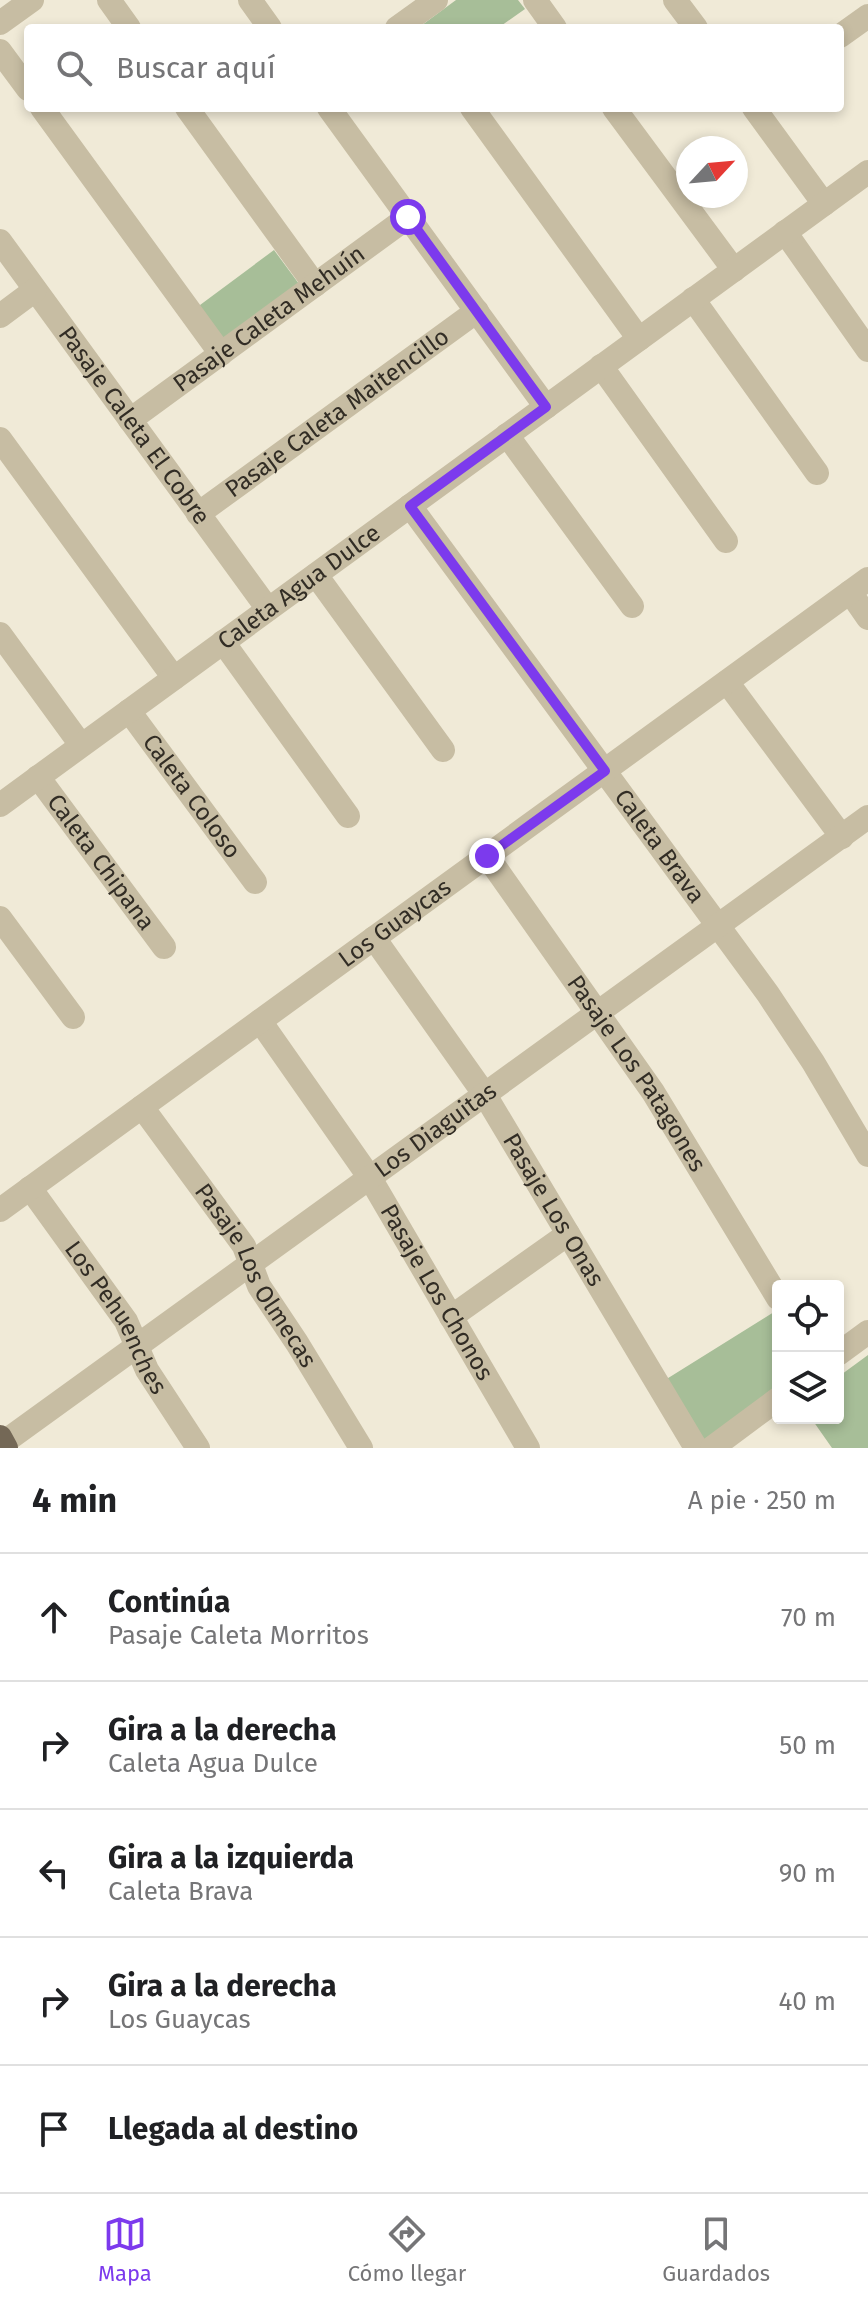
<!DOCTYPE html>
<html lang="es">
<head>
<meta charset="utf-8">
<style>
  :root { --surface:#fff; --page:#f6f6f6; --text:#202124; --muted:#757577; --line:#e0e0e0; --accent:#7c3aed }
  body { margin:0; font-family:"Fira Sans",sans-serif; background:var(--page); color:var(--text) }
  .controls { position:absolute; right:24px; bottom:24px; display:grid; overflow:hidden; border-radius:8px; box-shadow:0 4px 12px #0003 }
  .controls button { width:72px; height:72px; display:grid; place-items:center; padding:0; border:0; border-bottom:2px solid var(--line); background:var(--surface); color:var(--text); font:40px sans-serif }
  .compass { position:absolute; left:676px; top:136px; width:72px; height:72px; border-radius:50%; background:var(--surface); box-shadow:0 4px 12px #0003; rotate:64deg }
  .stop { position:absolute; width:24px; height:24px; margin:-18px; border:6px solid #7c3aed; border-radius:50%; background:#fff }
  .stop.end { background:#7c3aed; border-color:#fff; box-shadow:0 2px 8px #0008 }
  .list { margin:0; padding:0; list-style:none }
  h2 { display:flex; justify-content:space-between; align-items:center; height:104px; margin:0; padding:0 32px; font-size:34px }
  h2 small { font-size:26px; font-weight:400; color:var(--muted) }
  .list li { display:grid; grid-template-columns:52px 1fr auto; gap:24px; align-items:center; box-sizing:border-box; height:128px; padding:0 32px; border-top:2px solid var(--line) }
  .list b { display:block; font-size:30px; white-space:nowrap }
  .list p { margin:0; font-size:26px; white-space:nowrap; color:var(--muted) }
  .list em { font-size:26px; font-style:normal; color:var(--muted) }
  .icon { flex:none; width:44px; height:44px; fill:none; stroke:currentColor; stroke-width:2; stroke-linecap:round; stroke-linejoin:round }
  .map { position:relative; flex:none; width:868px; height:1448px; overflow:hidden }
  .search { position:absolute; background:var(--surface); box-shadow:0 4px 12px #0003; left:24px; right:24px; top:24px; height:88px; display:flex; align-items:center; gap:20px; box-sizing:border-box; padding:0 28px; border-radius:8px; color:var(--muted); font-size:30px }
  .sheet { height:744px; background:var(--surface) }
  nav { display:flex; justify-content:space-around; align-items:center; box-sizing:border-box; height:112px; border-top:2px solid var(--line); background:var(--surface); font-size:22px; color:var(--muted) }
  nav a { display:grid; justify-items:center; gap:4px }
  nav .on { color:var(--accent) }
  .map>svg:first-child { display:block }
  .green { fill:#a7be98 }
  .lines { fill:none; stroke-linecap:round; stroke-linejoin:round }
  .minor { stroke:#c7bda3; stroke-width:24 }
  .major { stroke:#746856; stroke-width:24 }
  .route { stroke:#7c3aed; stroke-width:10 }
  .labels { text-anchor:middle; dominant-baseline:central; stroke-width:8; stroke-linejoin:round; paint-order:stroke }
  .street-label { font-size:24px; fill:#322d25; stroke:#f8f4e3 }
</style>
</head>
<body>
<div class="map">
<svg width="868" height="1448" viewBox="0 0 868 1448">
  <rect width="100%" height="100%" fill="#f0ead7"/>
  <!-- green -->
  <path class="green" d="M456,0H518L525,9L498,28H418Z
    M274,250L302,288L224,346L196,308Z
    M774,1312L778,1318V1385L700,1443L665,1380Z
    M868,1355V1448H832L811,1418H838V1377Z"/>
  <g class="lines">
    <!-- minor -->
    <g class="minor">
      <path d="M109,0L129,28"/>
      <path d="M250,0L270,28"/>
      <path d="M535,0L555,28"/>
      <path d="M675,0L696,28"/>
      <path d="M0,23L32,0"/>
      <path d="M397,28L436,0"/>
      <path d="M840,36L868,16"/>
      <path d="M0,51L28,89"/>
      <path d="M42,108L221,354"/>
      <path d="M187,108L315,285"/>
      <path d="M329,108L546,407"/>
      <path d="M472,108L639,339"/>
      <path d="M614,108L734,270"/>
      <path d="M754,108L824,204"/>
      <path d="M785,232L868,350"/>
      <path id="s1" d="M0,241L268,609"/>
      <path d="M693,299L817,473"/>
      <path d="M0,316L35,290"/>
      <path d="M601,366L726,541"/>
      <path id="s2" d="M130,420L408,217"/>
      <path d="M507,435L632,606"/>
      <path d="M0,439L174,678"/>
      <path id="s3" d="M410,506L768,994L813,1062L868,1155"/>
      <path id="s4" d="M198,514L477,311"/>
      <path d="M316,575L443,750"/>
      <path d="M850,592L868,618"/>
      <path d="M0,634L81,745"/>
      <path d="M223,642L348,816"/>
      <path d="M727,682L842,837"/>
      <path id="s5" d="M129,711L255,882"/>
      <path id="s6" d="M38,777L164,947"/>
      <path id="s7" d="M0,805L868,172"/>
      <path id="s8" d="M487,856L653,1092L778,1298"/>
      <path d="M0,918L73,1017"/>
      <path id="s9" d="M374,938L485,1095L696,1448"/>
      <path id="s10" d="M260,1021L370,1178L528,1448"/>
      <path id="s11" d="M142,1107L244,1246L259,1286L297,1343L361,1448"/>
      <path id="s12" d="M30,1188L126,1321L147,1370L198,1448"/>
      <path id="s13" d="M0,1210L868,579"/>
      <path d="M451,1317L568,1234"/>
      <path d="M838,1354L868,1332"/>
      <path id="s14" d="M3,1443L868,817"/>
      <path d="M712,1448L778,1399"/>
    </g>
    <!-- major -->
    <path class="major" d="M0,1437L6,1448"/>
  </g>
  <g class="lines">
    <!-- route -->
    <path class="route" d="M408,217L546,407L410,506L605,771L487,856"/>
  </g>
  <g class="labels">
    <!-- street labels -->
    <g class="street-label">
      <text stroke="none"><textPath href="#s2" startOffset="172">Pasaje Caleta Mehuín</textPath></text>
      <text stroke="none"><textPath href="#s4" startOffset="172">Pasaje Caleta Maitencillo</textPath></text>
      <text stroke="none"><textPath href="#s1" startOffset="228">Pasaje Caleta El Cobre</textPath></text>
      <text stroke="none"><textPath href="#s7" startOffset="370">Caleta Agua Dulce</textPath></text>
      <text stroke="none"><textPath href="#s5" startOffset="106">Caleta Coloso</textPath></text>
      <text stroke="none"><textPath href="#s3" startOffset="422">Caleta Brava</textPath></text>
      <text stroke="none"><textPath href="#s6" startOffset="106">Caleta Chipana</textPath></text>
      <text stroke="none"><textPath href="#s13" startOffset="488">Los Guaycas</textPath></text>
      <text stroke="none"><textPath href="#s8" startOffset="264">Pasaje Los Patagones</textPath></text>
      <text stroke="none"><textPath href="#s14" startOffset="534">Los Diaguitas</textPath></text>
      <text stroke="none"><textPath href="#s9" startOffset="326">Pasaje Los Onas</textPath></text>
      <text stroke="none"><textPath href="#s11" startOffset="204">Pasaje Los Olmecas</textPath></text>
      <text stroke="none"><textPath href="#s10" startOffset="324">Pasaje Los Chonos</textPath></text>
      <text stroke="none"><textPath href="#s12" startOffset="156">Los Pehuenches</textPath></text>
    </g>
  </g>
</svg>
<div class="controls">
<button><svg class="icon" aria-label="locate" viewBox="0 0 24 24"><circle cx="12" cy="12" r="6"/><path d="M12 2v4M12 18v4M2 12h4M18 12h4"/></svg></button>
<button><svg class="icon" aria-label="layers" viewBox="0 0 24 24"><path d="M12 4l9 5-9 5-9-5zM3 14l9 5 9-5"/></svg></button>
</div>
<svg class="compass" viewBox="-18 -18 36 36"><path d="M0-13l5 13h-10z" fill="#e53935"/><path d="M0 13l5-13h-10z" fill="#757577"/></svg>
<div class="stop" style="left:408px;top:217px"></div>
<div class="stop end" style="left:487px;top:856px"></div>
<div class="search"><svg class="icon" aria-label="search" viewBox="0 0 24 24"><circle cx="10" cy="10" r="6"/><path d="M15 15l6 6"/></svg>Buscar aquí</div>
</div>
<section class="sheet">
<h2>4 min<small>A pie · 250 m</small></h2>
<ul class="list">
<li><svg class="icon" aria-label="ahead" viewBox="0 0 24 24"><path d="M12 20V5M6 11l6-6 6 6"/></svg><div><b>Continúa</b><p>Pasaje Caleta Morritos</p></div><em>70 m</em></li>
<li><svg class="icon" aria-label="right" viewBox="0 0 24 24"><path d="M7 20v-9h11M14 6l5 5-5 5"/></svg><div><b>Gira a la derecha</b><p>Caleta Agua Dulce</p></div><em>50 m</em></li>
<li><svg class="icon" aria-label="left" viewBox="0 0 24 24"><path d="M17 20v-9H6M10 6l-5 5 5 5"/></svg><div><b>Gira a la izquierda</b><p>Caleta Brava</p></div><em>90 m</em></li>
<li><svg class="icon" aria-label="right" viewBox="0 0 24 24"><path d="M7 20v-9h11M14 6l5 5-5 5"/></svg><div><b>Gira a la derecha</b><p>Los Guaycas</p></div><em>40 m</em></li>
<li><svg class="icon" aria-label="arrive" viewBox="0 0 24 24"><path d="M6 21V4h12l-3 4 3 4H6"/></svg><div><b>Llegada al destino</b></div></li>
</ul>
</section>
<nav>
<a class="on"><svg class="icon" aria-label="map" viewBox="0 0 24 24"><path d="M3 6l6-2 6 2 6-2v14l-6 2-6-2-6 2zM9 4v14M15 6v14"/></svg>Mapa</a>
<a><svg class="icon" aria-label="directions" viewBox="0 0 24 24"><path d="M12 3l9 9-9 9-9-9zM9 14v-3h6M13 9l2 2-2 2"/></svg>Cómo llegar</a>
<a><svg class="icon" aria-label="saved" viewBox="0 0 24 24"><path d="M7 4h10v16l-5-4-5 4z"/></svg>Guardados</a>
</nav>
</body>
</html>
